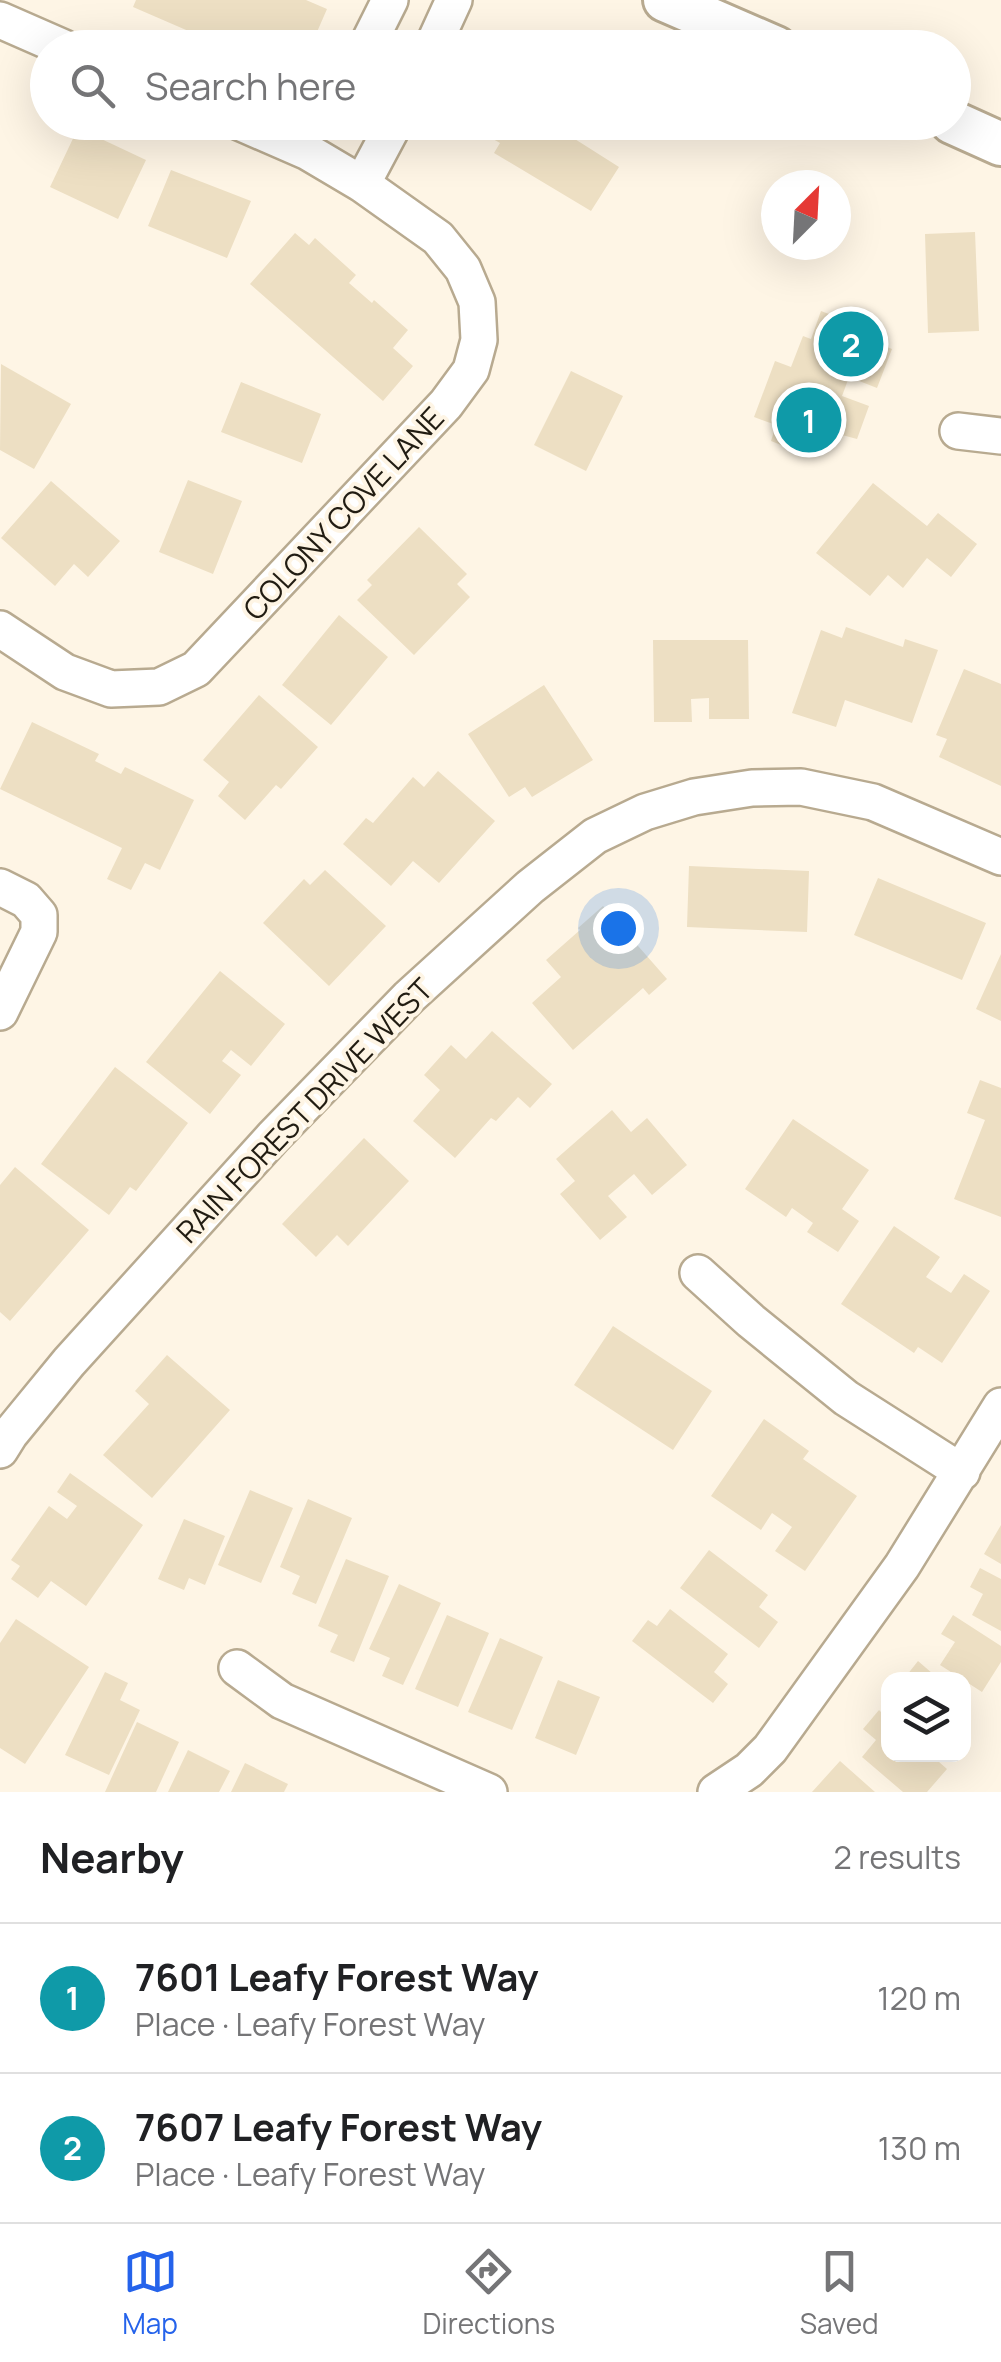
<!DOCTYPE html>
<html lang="en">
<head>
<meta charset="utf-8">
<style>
  :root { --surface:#fff; --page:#f2f2f2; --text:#202124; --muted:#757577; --line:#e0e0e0; --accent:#2563eb }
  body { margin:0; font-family:Manrope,sans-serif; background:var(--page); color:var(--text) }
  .controls { position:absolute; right:30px; bottom:30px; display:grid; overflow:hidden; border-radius:20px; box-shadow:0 10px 40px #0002 }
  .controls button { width:90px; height:90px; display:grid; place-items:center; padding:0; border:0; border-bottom:2px solid var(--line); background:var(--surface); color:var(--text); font:50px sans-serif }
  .compass { position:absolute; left:761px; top:170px; width:90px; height:90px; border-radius:50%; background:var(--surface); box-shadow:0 10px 40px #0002; rotate:24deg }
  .you { position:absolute; left:618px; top:928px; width:35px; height:35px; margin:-25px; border:8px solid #fff; border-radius:50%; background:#1a73e8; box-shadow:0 0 0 15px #1a73e833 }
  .badge { display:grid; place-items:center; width:65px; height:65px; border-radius:50%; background:var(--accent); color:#fff; font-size:32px; font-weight:700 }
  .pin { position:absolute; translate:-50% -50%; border:5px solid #fff; box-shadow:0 2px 10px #0006 }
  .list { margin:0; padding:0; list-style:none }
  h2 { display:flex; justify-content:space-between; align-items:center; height:130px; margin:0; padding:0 40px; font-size:42px }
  h2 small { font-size:32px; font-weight:400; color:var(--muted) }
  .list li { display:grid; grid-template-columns:65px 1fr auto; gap:30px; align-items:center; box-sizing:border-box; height:150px; padding:0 40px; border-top:2px solid var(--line) }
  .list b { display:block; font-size:38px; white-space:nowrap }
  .list p { margin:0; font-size:32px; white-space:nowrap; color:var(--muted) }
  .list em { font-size:32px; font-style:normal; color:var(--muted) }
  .icon { flex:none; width:55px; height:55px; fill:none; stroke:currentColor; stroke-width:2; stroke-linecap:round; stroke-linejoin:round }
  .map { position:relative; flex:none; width:1001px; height:1792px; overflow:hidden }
  .search { position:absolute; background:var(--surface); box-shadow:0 10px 40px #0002; left:30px; right:30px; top:30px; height:110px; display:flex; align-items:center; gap:25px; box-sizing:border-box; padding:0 35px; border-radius:55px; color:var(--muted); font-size:38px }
  .sheet { height:430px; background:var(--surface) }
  nav { display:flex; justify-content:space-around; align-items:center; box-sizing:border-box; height:140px; border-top:2px solid var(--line); background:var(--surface); font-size:28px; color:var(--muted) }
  nav a { display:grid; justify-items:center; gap:5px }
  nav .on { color:var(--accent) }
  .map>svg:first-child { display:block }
  .building { fill:#eddfc3 }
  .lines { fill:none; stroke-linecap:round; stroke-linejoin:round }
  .minor-casing { stroke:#b8aa90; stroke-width:40 }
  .tertiary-casing { stroke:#b8aa90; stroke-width:48 }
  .minor { stroke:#fff; stroke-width:35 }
  .tertiary { stroke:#fff; stroke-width:42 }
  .labels { text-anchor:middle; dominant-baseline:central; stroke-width:8; stroke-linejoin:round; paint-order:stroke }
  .street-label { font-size:30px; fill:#211c12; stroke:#fef5e5 }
</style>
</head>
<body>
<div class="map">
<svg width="1001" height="1792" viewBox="0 0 1001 1792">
  <rect width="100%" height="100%" fill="#fef5e5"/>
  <!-- building -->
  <path class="building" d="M136,0H306L327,9L310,48H230L232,43L203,31L200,36L133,7Z
    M485,122H548L619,167L591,211L494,153L500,143L479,131Z
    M78,128L146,160L118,219L50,187Z
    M171,170L251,201L227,258L148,226Z
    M975,232L979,331L928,333L925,234Z
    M295,233L309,245L315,238L356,275L349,283L372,303L374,300L408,330L393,348L413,366L383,401L250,284Z
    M821,311L868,329L864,338L892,349L877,388L849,377L845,388L842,396L869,406L857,439L827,431L823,441L802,434L796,451L771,441L776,425L754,417L775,361L791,367L803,336L811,339Z
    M1,364L71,404L34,469L0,450Z
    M571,371L623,396L586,471L534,445Z
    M241,382L321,414L302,463L221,432Z
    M188,480L242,501L213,574L159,552Z
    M51,481L120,541L88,577L74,564L55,586L1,538Z
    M873,483L927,526L938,513L977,544L951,577L927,558L903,588L888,575L870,596L816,553Z
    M419,527L467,574L457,584L470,597L414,655L357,600L372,585L367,580Z
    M339,615L388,657L331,725L282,685Z
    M846,627L903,647L905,639L938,650L912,723L845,700L836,727L792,713L821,630L842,638Z
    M653,640H748L749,719H709V698L691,699L692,722H654Z
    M964,669L1001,684V786L939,757L947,739L936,735Z
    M544,685L593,760L532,797L525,787L509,797L468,734Z
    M259,695L318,747L281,789L276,785L245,820L218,796L229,782L203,760Z
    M32,722L99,754L95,761L121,774L125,767L194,800L160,870L145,863L131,890L107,879L122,848L0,789Z
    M438,771L495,821L439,883L413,861L391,886L343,844L366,818L373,823L413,777L424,787Z
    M689,866L809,871L807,932L687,927Z
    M325,870L386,926L329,986L263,923L304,879L310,885Z
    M878,878L986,923L962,980L854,935Z
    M603,906L667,979L649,995L643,988L573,1050L532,1003L561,977L546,960L580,930L578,928Z
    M1001,954V1021L976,1009Z
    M220,971L285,1024L251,1066L231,1050L222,1061L241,1075L210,1114L146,1062Z
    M492,1031L552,1084L530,1108L518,1097L496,1121L491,1118L455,1158L413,1121L440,1090L424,1075L451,1045L466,1059Z
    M115,1067L188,1123L136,1191L130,1187L109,1215L41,1164Z
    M980,1080L1001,1088V1217L954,1199L985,1120L967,1113Z
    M612,1110L631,1132L647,1118L687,1165L652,1195L634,1174L608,1196L627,1217L600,1240L560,1194L575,1181L556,1159Z
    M793,1119L869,1170L842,1209L859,1221L838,1252L807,1232L813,1223L792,1208L786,1217L745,1189Z
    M364,1138L409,1181L348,1246L337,1235L316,1257L282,1224Z
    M15,1167L89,1230L10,1321L0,1312V1185Z
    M894,1226L940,1257L926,1277L951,1293L964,1274L990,1291L942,1363L918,1347L914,1353L841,1304Z
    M613,1326L712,1391L673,1450L574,1385Z
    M167,1355L230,1410L152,1498L103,1455L149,1404L135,1391Z
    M764,1419L809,1451L803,1459L857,1496L805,1571L775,1551L792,1527L772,1513L761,1530L711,1496Z
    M70,1473L143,1525L86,1606L51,1581L38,1598L11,1579L20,1566L11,1560L49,1506L67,1519L77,1506L57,1492Z
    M250,1490L293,1508L261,1583L218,1565Z
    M308,1499L352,1518L316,1604L292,1594L300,1576L280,1567Z
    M184,1519L225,1536L205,1585L189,1578L184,1590L158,1579Z
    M1001,1525V1564L984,1554Z
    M709,1550L768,1595L759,1607L778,1622L759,1648L680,1588Z
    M346,1559L389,1576L354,1662L330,1652L338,1635L318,1626Z
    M980,1568L1001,1579V1631L972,1615L983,1594L970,1587Z
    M399,1584L441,1603L403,1685L382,1676L390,1658L369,1649Z
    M670,1609L728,1654L714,1672L728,1684L713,1703L632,1641L648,1620L657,1626Z
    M447,1615L489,1633L458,1707L415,1689Z
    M953,1615L1001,1646V1662L982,1692L940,1665L955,1642L941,1634Z
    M16,1619L89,1667L25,1764L0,1748V1643Z
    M500,1638L543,1657L512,1730L468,1712Z
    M918,1661L940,1680H903Z
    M105,1672L128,1683L120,1700L140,1710L109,1775L65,1755Z
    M558,1680L600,1697L576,1755L535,1738Z
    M879,1710L888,1719V1754H930L947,1769L927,1792H903L862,1757L876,1740L863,1729Z
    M137,1722L179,1742L156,1792H105Z
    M188,1750L230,1771L219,1792H168Z
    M840,1761L875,1792H812Z
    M245,1763L288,1784L284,1792H231Z"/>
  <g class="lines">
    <defs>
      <path id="minor" d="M0,20L64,48
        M366,48L390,0
        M432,48L454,0
        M362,184L395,122
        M958,431L1001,436
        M0,629L65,672L111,689L159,687L196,669L446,404L471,370L479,340L477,302L463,269L438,238L362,184L308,152L239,122
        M0,887L26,900L39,915V932L0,1012
        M698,1273L751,1321L846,1398L962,1472
        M0,1450L10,1434L69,1362L273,1137L409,997L530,887L595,836L645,812L694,797L752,788L801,787L873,802L1001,857
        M237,1668L282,1701L489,1792
        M716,1792L749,1770L770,1749L902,1566L1001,1406"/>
      <path id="tertiary" d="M665,0L776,48
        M952,122L1001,144"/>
    </defs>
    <!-- minor casing -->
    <use href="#minor" class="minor-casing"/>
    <!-- tertiary casing -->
    <use href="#tertiary" class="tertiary-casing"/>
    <!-- minor -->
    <use href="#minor" class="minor"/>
    <!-- tertiary -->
    <use href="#tertiary" class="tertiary"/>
  </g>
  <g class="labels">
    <!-- street labels -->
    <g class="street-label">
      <text transform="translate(343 513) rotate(-47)">COLONY COVE LANE</text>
      <text transform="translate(304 1110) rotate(-46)">RAIN FOREST DRIVE WEST</text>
    </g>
  </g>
</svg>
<div class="controls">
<button><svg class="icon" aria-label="layers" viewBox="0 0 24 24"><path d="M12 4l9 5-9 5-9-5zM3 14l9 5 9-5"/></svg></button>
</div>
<svg class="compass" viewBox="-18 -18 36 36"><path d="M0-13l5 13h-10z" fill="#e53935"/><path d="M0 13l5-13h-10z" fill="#757577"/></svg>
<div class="you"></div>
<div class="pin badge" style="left:809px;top:420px;background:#0f9aa8">1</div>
<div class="pin badge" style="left:851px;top:344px;background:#0f9aa8">2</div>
<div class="search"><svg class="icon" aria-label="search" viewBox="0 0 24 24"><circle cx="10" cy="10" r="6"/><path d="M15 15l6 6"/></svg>Search here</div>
</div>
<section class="sheet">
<h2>Nearby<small>2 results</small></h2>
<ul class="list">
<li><span class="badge" style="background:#0f9aa8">1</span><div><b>7601 Leafy Forest Way</b><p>Place · Leafy Forest Way</p></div><em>120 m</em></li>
<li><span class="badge" style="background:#0f9aa8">2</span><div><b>7607 Leafy Forest Way</b><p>Place · Leafy Forest Way</p></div><em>130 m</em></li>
</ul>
</section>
<nav>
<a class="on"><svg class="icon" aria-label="map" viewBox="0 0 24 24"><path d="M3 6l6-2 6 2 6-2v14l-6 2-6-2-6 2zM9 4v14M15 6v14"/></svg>Map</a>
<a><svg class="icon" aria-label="directions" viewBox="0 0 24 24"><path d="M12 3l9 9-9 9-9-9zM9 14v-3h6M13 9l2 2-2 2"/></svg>Directions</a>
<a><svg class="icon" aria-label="saved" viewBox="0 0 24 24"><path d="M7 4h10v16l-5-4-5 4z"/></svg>Saved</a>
</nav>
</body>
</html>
